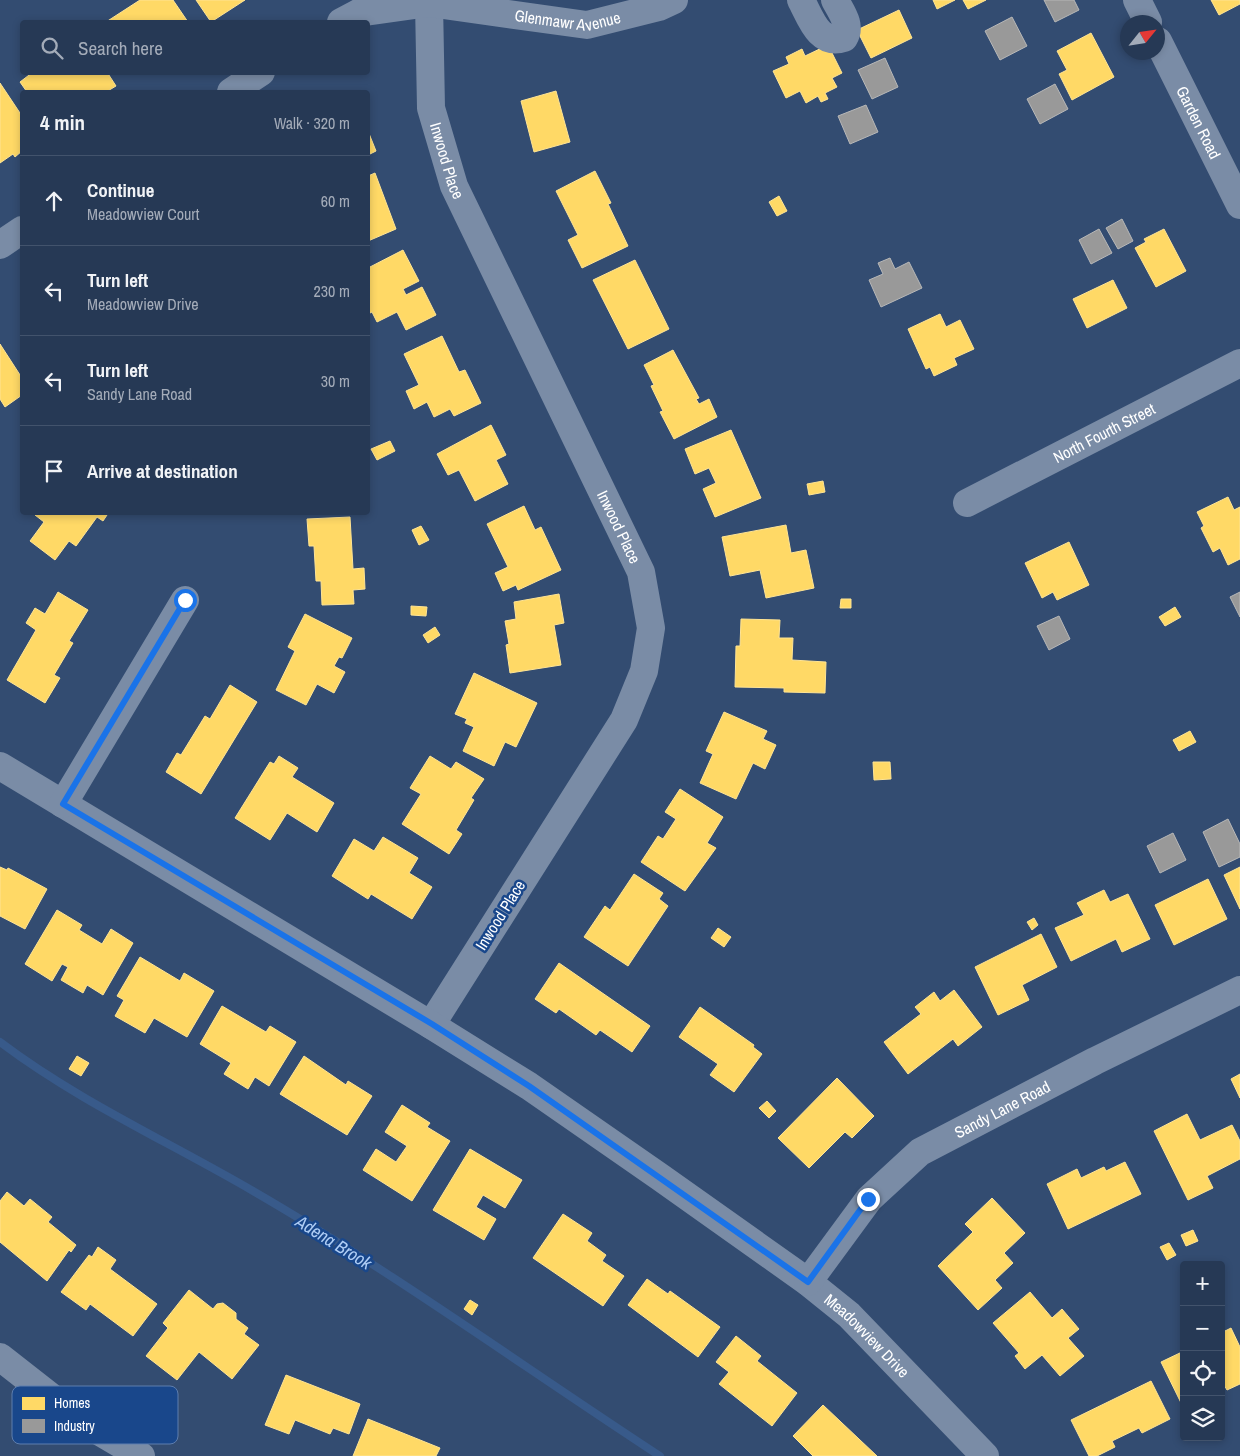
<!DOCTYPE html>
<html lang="en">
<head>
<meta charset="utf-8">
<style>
  :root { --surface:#263955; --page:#32445f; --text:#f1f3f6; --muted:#a4acb9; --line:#42536c }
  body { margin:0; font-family:"Archivo Narrow",sans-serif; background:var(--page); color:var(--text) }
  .controls { position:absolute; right:15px; bottom:15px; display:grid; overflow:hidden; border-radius:5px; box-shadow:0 2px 8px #0003 }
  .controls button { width:45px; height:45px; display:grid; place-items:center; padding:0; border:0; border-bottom:1px solid var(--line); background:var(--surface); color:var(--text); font:25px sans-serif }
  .compass { position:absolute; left:1120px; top:15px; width:45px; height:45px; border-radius:50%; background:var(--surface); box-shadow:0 2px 8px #0003; rotate:60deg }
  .stop { position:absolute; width:15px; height:15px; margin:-11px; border:4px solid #1a73e8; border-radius:50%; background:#fff }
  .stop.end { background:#1a73e8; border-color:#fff; box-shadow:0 1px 5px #0008 }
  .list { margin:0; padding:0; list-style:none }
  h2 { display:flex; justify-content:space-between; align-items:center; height:65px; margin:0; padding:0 20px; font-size:21px }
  h2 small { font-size:16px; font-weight:400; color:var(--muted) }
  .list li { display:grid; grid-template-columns:32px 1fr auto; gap:15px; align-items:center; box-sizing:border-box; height:90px; padding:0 20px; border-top:1px solid var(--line) }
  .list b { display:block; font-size:19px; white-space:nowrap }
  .list p { margin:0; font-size:16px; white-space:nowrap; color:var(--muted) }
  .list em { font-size:16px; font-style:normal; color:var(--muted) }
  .icon { flex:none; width:28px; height:28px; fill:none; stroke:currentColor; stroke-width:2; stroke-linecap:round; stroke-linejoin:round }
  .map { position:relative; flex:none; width:1240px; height:1456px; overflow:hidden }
  .search { position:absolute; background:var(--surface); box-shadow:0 2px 8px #0003; left:20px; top:20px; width:350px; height:55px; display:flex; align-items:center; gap:12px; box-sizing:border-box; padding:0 18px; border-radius:5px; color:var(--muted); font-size:19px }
  .panel { position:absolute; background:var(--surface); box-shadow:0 2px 8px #0003; left:20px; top:90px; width:350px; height:425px; border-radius:5px }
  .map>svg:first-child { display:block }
  .homes { fill:#ffd966; stroke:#ffe494 }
  .industry { fill:#999; stroke:#b8b8b8 }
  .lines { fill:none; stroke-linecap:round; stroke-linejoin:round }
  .stream { stroke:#385a8a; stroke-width:8 }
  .minor { stroke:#7a8ca6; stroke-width:28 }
  .route { stroke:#1a73e8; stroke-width:6 }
  .labels { text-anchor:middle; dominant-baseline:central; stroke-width:5; stroke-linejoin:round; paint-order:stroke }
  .street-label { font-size:16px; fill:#fff; stroke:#19478b }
  .water-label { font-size:18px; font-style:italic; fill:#afcdf5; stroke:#19478b }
  .key { fill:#19478b; stroke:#5e7eae; stroke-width:1 }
  .key-label { font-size:14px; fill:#fff }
</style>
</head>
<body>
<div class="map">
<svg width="1240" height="1456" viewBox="0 0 1240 1456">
  <rect width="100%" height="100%" fill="#334c71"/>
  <!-- homes -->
  <path class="homes" d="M140,0H173L188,22H106Z
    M196,0H245L211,22Z
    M933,0H955L937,9Z
    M963,0H986L968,9Z
    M1211,0H1240V4L1219,15Z
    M899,10L912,38L871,58L857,30Z
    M1091,33L1114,77L1072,100L1059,74L1067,70L1057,51Z
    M828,45L842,73L832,78L837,87L825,93L828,99L821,102L818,96L806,103L800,91L786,98L773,71L789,64L786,57L802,49L805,56Z
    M33,72H107L116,86L106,92H27L20,82Z
    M0,83L22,116V151L15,157L13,154L0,163Z
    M556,91L570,142L534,152L521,101Z
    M368,131L376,151L368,155Z
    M595,171L611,203L608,204L628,246L582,268L568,240L578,235L556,191Z
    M375,173L396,229L368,241V176Z
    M779,196L787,211L777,216L769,202Z
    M1164,229L1186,271L1156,287L1135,248L1146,242L1144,239Z
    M403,250L419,281L403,289L406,295L422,287L436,315L406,330L397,312L377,322L372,312L368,314V268Z
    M635,260L669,329L628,349L593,280Z
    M1113,280L1127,308L1087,328L1073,299Z
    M940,314L946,327L960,320L974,349L954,358L957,365L934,376L930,367L926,369L908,329Z
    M442,336L459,372L465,370L481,403L454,416L450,409L434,417L427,402L414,409L406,391L419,385L404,354Z
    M0,344L22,378V395L5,407L0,399Z
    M673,350L699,398L696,399L699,404L709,399L717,417L674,439L660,412L663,411L651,386L654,385L644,365Z
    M491,425L506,455L496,460L508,484L475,501L459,470L448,475L437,454Z
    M731,430L761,498L715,517L703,489L716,483L709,468L695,474L685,449Z
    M390,441L395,451L377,460L371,449Z
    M823,481L825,492L809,495L807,484Z
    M1228,497L1234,510L1240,507V559L1228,565L1220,548L1213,552L1201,528L1204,526L1197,512Z
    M524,506L535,530L541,527L561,570L518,590L516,585L503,591L495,573L508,567L487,524Z
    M37,512H109L103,521L97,517L76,546L69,541L55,560L30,541L44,522L35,515Z
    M350,517L353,569L364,568L365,589L353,590L354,604L322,605L321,581H316L314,546H309L307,519Z
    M786,525L791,553L806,550L814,588L766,598L760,570L730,576L722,537Z
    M421,526L429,540L419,545L412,530Z
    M1069,542L1089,585L1057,600L1053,592L1042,598L1025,563Z
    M58,592L88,610L69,641L73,643L54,675L60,678L45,703L7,680L36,630L26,623L35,608L45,614Z
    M559,594L564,623L554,625L561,665L510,673L506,645L509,644L505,621L516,619L514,602Z
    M841,599H851V608H840Z
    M411,606L427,607L426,616L411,615Z
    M1175,607L1181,617L1165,626L1159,617Z
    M305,614L352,638L342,658L339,657L334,666L345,672L334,693L317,684L306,705L276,690L295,651L288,647Z
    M741,619L780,620L779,638H793L792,660L826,662L825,693L784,692V688L735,687L736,646H740Z
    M435,627L440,635L428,643L423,635Z
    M474,673L537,703L516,747L505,742L494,766L463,751L474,727L465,723L467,719L455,714Z
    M230,685L257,702L201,794L166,772L177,753L181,755L205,716L210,719Z
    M724,712L767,731L763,739L776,745L765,769L753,763L736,799L700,783L713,754L706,751Z
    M1190,731L1196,742L1179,751L1173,740Z
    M279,756L298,768L292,777L334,803L317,832L287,813L270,840L235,818L270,762L274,764Z
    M430,756L451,769L456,762L484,779L471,798L474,800L456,830L462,834L449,854L402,824L421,794L410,788Z
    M873,762H890L891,779L874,780Z
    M680,789L723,817L707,843L716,848L685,891L641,862L658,836L663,839L676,819L665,812Z
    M383,837L418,858L409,873L432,887L412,919L371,894L368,899L332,876L354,839L374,851Z
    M0,867L7,870L8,868L47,889L25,929L0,916Z
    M1240,867V909L1224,875Z
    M634,874L663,893L659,899L668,906L628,966L584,937L605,906L610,910Z
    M1208,879L1227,919L1174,945L1155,905Z
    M1104,890L1110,902L1128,894L1150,939L1122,952L1116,939L1071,961L1055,928L1084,915L1077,903Z
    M57,910L82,925L79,930L102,944L111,929L133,943L103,995L87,985L83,993L61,980L68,967L62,964L52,981L25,964Z
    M1034,918L1038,925L1032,930L1027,922Z
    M718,928L731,937L724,947L711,938Z
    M1041,934L1057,967L1022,985L1029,1000L998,1015L975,967Z
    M140,957L180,981L184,973L214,991L187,1037L154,1018L145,1033L115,1016L124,1000L117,996Z
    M559,963L650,1026L632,1052L600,1030L596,1035L559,1009L556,1013L535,999Z
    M954,990L982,1027L958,1046L953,1039L908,1074L884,1042L921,1014L915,1007L934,992L940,1001Z
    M222,1006L266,1032L270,1026L296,1042L269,1086L255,1077L248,1089L224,1074L231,1063L200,1044Z
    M700,1007L754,1045L753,1047L762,1054L734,1092L710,1075L718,1064L679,1037Z
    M77,1056L89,1063L81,1076L69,1069Z
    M304,1056L346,1085L348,1081L372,1096L347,1135L280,1094Z
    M1240,1074V1098L1231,1079Z
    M837,1078L874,1116L852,1138L845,1132L809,1168L778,1138Z
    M767,1101L776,1111L769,1118L759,1108Z
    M402,1105L430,1123L427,1127L450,1141L412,1201L363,1170L376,1149L396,1162L407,1146L385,1132Z
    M1187,1114L1200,1140L1232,1125L1240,1141V1159L1207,1176L1213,1188L1188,1200L1154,1131Z
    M470,1149L522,1180L505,1208L483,1195L476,1207L496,1219L484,1240L433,1210Z
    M1125,1162L1141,1194L1068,1229L1047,1184L1077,1169L1081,1178L1104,1167L1106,1171Z
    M7,1192L24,1206L30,1199L52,1217L48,1222L76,1245L71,1252L69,1250L47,1281L0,1242V1201Z
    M992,1198L1025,1233L1004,1253L1013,1263L995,1280L1002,1288L978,1310L938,1266L973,1232L965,1224Z
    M563,1214L592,1233L587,1241L606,1255L602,1261L624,1276L603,1306L533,1258Z
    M1193,1230L1198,1241L1186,1246L1181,1235Z
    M1169,1243L1176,1255L1167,1260L1160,1247Z
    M98,1247L116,1260L110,1269L157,1304L133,1336L90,1304L86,1310L61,1292L89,1255L92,1257Z
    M647,1279L668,1294L670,1291L720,1327L698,1357L628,1305Z
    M189,1290L213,1309L217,1304L223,1303L236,1313V1319L248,1328L244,1334L259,1345L232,1379L199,1352L177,1380L146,1356L168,1328L163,1323Z
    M1030,1292L1052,1318L1062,1309L1079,1329L1068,1338L1084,1356L1060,1376L1042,1355L1025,1369L1015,1356L1019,1353L993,1323Z
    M470,1300L478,1305L472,1315L464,1309Z
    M1221,1323L1225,1331L1231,1328L1240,1347V1384L1227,1390L1224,1385L1221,1386Z
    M736,1336L761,1356L757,1361L797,1393L772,1426L719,1384L729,1372L716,1362Z
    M1184,1351V1409L1161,1362Z
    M286,1375L360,1404L349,1434L333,1428L330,1434L295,1420L289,1434L265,1425Z
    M1151,1381L1170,1419L1142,1433L1139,1428L1112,1441L1115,1447L1097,1456H1089L1071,1420Z
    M823,1405L877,1456H813L793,1436Z
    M368,1419L440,1448L436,1456H353Z"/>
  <!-- industry -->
  <path class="industry" d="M1044,0H1074L1079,10L1055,22Z
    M1012,17L1027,46L1000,60L985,31Z
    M885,58L898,87L872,99L858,70Z
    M1055,84L1068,109L1040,124L1027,99Z
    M866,105L878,132L850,144L838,116Z
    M1122,219L1133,241L1118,249L1106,228Z
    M1099,229L1112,253L1091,264L1079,240Z
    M890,258L895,269L909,262L922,288L881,307L869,280L883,274L878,263Z
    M1240,592V617L1230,597Z
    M1059,616L1070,639L1049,650L1037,626Z
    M1228,819L1240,844V857L1219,867L1203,832Z
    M1173,833L1186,860L1160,873L1147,846Z"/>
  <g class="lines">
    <!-- stream -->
    <path class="stream" d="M0,1042C78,1101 169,1142 253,1191C393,1272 525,1368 660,1456"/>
    <!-- minor -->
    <g class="minor">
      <path d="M801,0C811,19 819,46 844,38C852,25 841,12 835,0"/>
      <path d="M1137,0L1148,22"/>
      <path id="s1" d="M429,3L431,108L454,186L641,572L651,628L644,671L624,720L431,1025"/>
      <path id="s2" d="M341,22L358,13L429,3L587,25L659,7L674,0"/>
      <path id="s3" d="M1158,41L1240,205"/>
      <path d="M231,92L261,72"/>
      <path d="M0,245L22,230"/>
      <path id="s4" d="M967,503L1240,363"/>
      <path id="s5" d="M0,766L431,1025L529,1086L660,1177L808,1282L849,1315L985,1456"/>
      <path d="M63,804L185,600"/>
      <path id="s6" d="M808,1282L869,1199L920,1152L1095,1061L1240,990"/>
      <path d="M0,1357L83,1422L141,1456"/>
    </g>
  </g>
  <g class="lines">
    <!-- route -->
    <path class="route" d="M185,600L63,804L432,1024L529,1086L808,1282L868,1199"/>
  </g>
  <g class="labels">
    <!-- street labels -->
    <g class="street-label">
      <text stroke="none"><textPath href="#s2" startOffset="231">Glenmawr Avenue</textPath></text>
      <text stroke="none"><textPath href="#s3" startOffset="91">Garden Road</textPath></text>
      <text stroke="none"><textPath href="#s1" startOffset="160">Inwood Place</textPath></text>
      <text stroke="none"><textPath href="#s4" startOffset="154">North Fourth Street</textPath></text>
      <text stroke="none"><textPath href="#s1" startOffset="565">Inwood Place</textPath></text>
      <text transform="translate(500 915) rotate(-58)">Inwood Place</text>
      <text stroke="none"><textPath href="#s6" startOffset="265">Sandy Lane Road</textPath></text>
      <text stroke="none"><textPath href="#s5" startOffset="1039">Meadowview Drive</textPath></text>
    </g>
    <!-- water labels -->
    <g class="water-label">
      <text transform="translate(334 1242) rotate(32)">Adena Brook</text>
    </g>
  </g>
  <!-- legend -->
  <rect x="12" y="1386" width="166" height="58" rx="8" class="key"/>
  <rect x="22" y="1397" width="23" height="13" fill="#ffd966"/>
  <rect x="22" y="1419" width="23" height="14" fill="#999"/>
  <g class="key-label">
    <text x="54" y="1408">Homes</text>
    <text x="54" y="1431">Industry</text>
  </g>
</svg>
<div class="controls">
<button>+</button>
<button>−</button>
<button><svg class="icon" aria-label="locate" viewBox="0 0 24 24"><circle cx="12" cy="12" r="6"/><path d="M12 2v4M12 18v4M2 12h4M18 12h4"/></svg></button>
<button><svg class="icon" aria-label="layers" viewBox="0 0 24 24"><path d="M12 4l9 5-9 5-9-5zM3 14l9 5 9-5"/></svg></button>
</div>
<svg class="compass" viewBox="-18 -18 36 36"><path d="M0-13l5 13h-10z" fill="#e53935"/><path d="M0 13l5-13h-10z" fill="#a4acb9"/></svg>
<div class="stop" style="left:185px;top:600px"></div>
<div class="stop end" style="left:868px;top:1199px"></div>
<div class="search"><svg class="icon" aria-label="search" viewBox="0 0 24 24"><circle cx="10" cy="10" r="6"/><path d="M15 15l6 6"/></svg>Search here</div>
<section class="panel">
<h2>4 min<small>Walk · 320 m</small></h2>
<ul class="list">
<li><svg class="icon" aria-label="ahead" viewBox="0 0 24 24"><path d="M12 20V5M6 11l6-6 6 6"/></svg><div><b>Continue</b><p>Meadowview Court</p></div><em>60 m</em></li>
<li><svg class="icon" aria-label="left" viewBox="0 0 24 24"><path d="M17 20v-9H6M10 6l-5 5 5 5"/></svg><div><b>Turn left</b><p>Meadowview Drive</p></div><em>230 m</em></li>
<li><svg class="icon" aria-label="left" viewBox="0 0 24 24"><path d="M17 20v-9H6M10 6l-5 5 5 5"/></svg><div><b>Turn left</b><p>Sandy Lane Road</p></div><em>30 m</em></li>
<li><svg class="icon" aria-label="arrive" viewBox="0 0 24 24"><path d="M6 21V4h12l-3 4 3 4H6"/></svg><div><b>Arrive at destination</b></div></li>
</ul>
</section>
</div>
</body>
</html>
